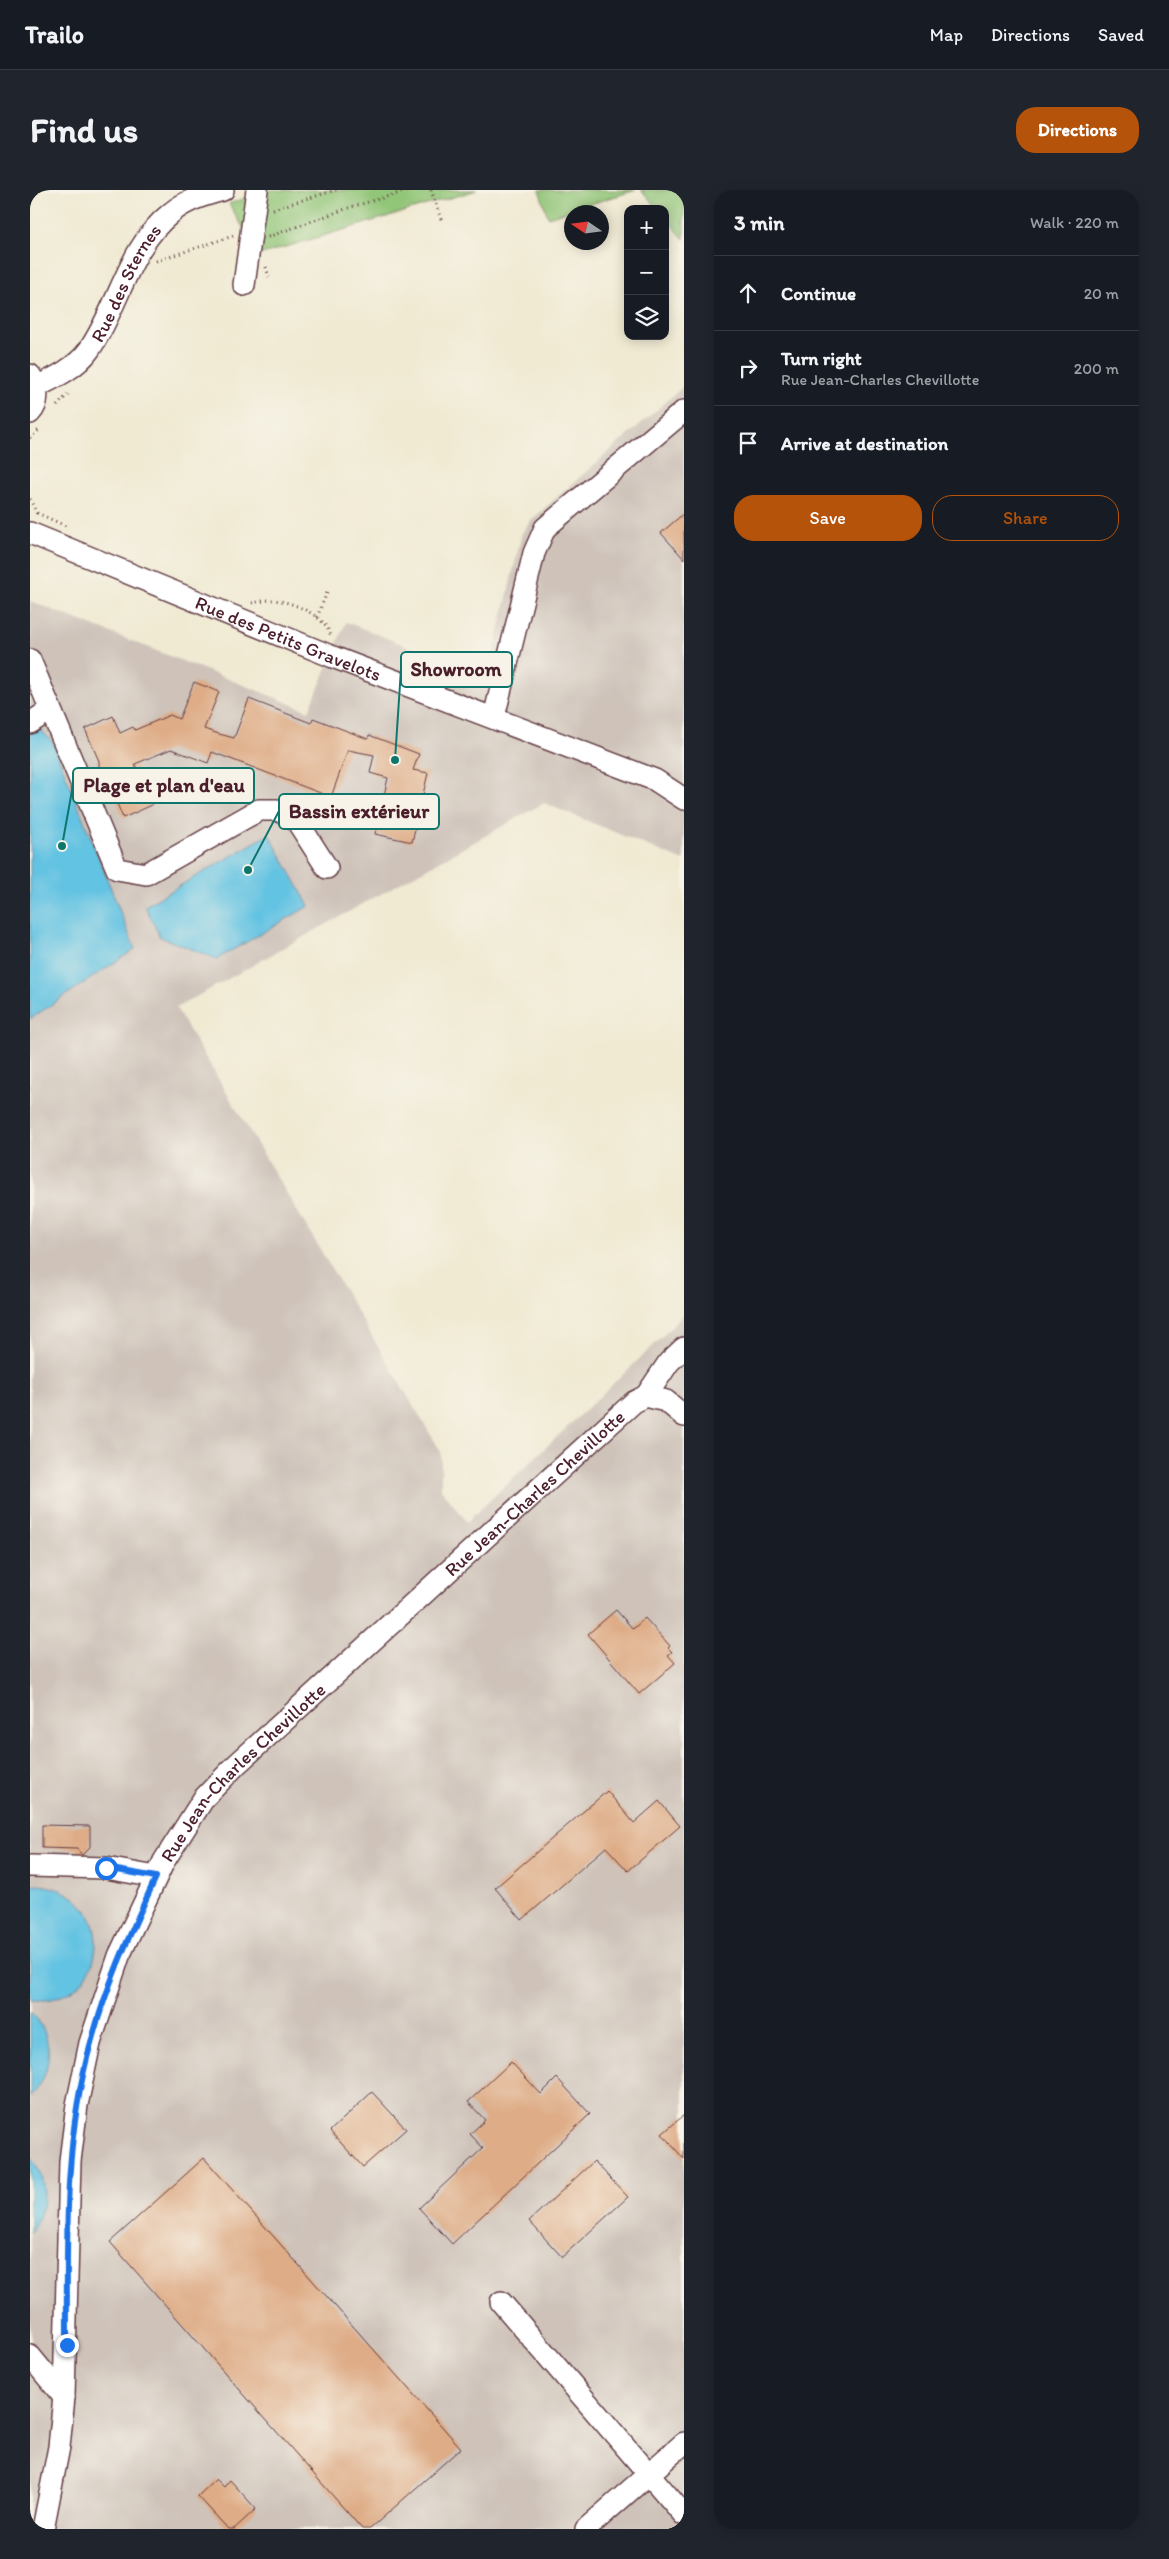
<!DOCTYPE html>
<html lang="en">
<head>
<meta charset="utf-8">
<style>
  :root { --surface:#171b24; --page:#20242c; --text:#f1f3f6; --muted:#9ea1a6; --line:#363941; --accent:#b45309 }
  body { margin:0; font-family:Itim,sans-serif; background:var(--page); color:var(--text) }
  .controls { position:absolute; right:15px; top:15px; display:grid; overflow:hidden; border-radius:10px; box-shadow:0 2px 12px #0003 }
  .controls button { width:45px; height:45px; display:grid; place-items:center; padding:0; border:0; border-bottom:1px solid var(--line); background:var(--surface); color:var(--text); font:25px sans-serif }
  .compass { position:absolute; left:534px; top:15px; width:45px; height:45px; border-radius:50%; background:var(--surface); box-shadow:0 2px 12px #0003; rotate:283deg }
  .stop { position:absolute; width:15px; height:15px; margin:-11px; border:4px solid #1a73e8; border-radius:50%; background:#fff }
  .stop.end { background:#1a73e8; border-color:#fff; box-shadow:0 1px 5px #0008 }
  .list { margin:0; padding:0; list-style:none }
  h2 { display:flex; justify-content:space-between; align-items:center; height:65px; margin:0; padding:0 20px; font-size:21px }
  h2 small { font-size:16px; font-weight:400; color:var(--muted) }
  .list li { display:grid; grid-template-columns:32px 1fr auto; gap:15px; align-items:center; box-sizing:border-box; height:75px; padding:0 20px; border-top:1px solid var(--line) }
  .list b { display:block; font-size:19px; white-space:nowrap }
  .list p { margin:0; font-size:16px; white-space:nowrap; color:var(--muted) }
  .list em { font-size:16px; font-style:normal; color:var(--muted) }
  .actions { display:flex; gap:10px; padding:15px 20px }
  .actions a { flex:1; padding:11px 0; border:1px solid var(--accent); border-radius:20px; text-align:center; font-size:18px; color:var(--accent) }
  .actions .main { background:var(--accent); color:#fff }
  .icon { flex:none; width:28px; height:28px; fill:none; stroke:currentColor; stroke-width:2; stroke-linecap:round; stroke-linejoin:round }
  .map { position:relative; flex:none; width:654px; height:2339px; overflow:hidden; border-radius:20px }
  header { display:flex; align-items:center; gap:30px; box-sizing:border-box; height:70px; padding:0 25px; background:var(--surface); border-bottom:1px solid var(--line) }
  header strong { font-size:24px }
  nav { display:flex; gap:28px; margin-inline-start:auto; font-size:18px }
  .intro { display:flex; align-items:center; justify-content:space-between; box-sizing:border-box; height:120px; padding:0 30px }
  h1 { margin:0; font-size:35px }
  .button { padding:12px 22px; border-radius:20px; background:var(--accent); color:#fff; font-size:18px; font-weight:700 }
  main { display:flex; gap:30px; padding:0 30px }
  aside { flex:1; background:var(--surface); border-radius:20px; box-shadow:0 2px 12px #0003 }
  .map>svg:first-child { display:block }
  .industrial { fill:#cec2b9 }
  .green { fill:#91c577; stroke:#6e7251 }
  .water { fill:#64c3e2; stroke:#577186 }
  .building { fill:#deac86 }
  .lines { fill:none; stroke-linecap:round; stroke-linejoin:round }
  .minor-casing { stroke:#633d44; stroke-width:24 }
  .path { stroke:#633d44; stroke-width:3; stroke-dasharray:1 4; stroke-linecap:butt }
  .minor { stroke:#fff; stroke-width:21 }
  .route { stroke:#1a73e8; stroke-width:6 }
  .labels { text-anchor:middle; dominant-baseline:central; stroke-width:4; stroke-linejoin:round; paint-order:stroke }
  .street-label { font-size:19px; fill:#4a1f2b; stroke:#f7f3e8 }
  .leader { fill:none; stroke:#0f766e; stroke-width:2 }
  .callout-dot { fill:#0f766e; stroke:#f7f3e8; stroke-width:2 }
  .callout { fill:#f7f3e8; stroke:#0f766e; stroke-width:2 }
  .callout-label { font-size:20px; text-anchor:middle; font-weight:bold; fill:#4a1f2b }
</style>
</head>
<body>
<header>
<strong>Trailo</strong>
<nav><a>Map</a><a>Directions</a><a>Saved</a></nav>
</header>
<div class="intro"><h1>Find us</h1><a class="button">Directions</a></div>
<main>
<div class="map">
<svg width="654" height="2339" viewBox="0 0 654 2339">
  <rect width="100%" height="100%" fill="#f7f3e8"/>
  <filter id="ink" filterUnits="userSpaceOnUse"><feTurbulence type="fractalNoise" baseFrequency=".02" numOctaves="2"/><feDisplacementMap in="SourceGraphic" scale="10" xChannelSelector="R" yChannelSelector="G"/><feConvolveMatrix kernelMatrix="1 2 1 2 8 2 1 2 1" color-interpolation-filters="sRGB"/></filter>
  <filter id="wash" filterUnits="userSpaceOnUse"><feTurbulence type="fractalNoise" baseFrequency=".0096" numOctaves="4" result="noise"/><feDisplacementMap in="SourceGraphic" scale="20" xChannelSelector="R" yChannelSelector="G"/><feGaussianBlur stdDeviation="1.12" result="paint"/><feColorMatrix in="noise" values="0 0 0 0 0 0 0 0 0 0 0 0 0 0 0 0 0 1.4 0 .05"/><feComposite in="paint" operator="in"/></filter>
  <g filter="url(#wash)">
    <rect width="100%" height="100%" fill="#f0ead3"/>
    <!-- industrial -->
    <path class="industrial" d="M654,196V671L514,613L146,818L411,1262V1299L437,1332L623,1156L654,1124V2339H0V411L279,521L316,432L458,488L492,343L501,330Z"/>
    <!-- green -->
    <path class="green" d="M237,0H447L229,65L199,14Z
      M509,0H606L518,27Z
      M611,0H654V49L635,27V19H628Z"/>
    <!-- water -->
    <path class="water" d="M10,539L23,553L105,759L0,829V542Z
      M239,644L279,716L187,769L130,747L115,716Z
      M8,1695C92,1702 81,1818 0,1810V1696Z
      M0,1822C25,1843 24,1885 0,1907Z
      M0,1966C19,1991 18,2018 0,2043Z"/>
    <g id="blocks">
      <!-- building -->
      <path class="building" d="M654,323V369L631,343Z
        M164,492L189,502L174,539L189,544L204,548L219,509L281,533L283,528L338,549L339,545L389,564L383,580L398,583L382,652L345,644L358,588L340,583L344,565L318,560L301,607L182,562L178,573L141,559L105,574L122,615L93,628L79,594L69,592V571L55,539L83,526L90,543L103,537L105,540L140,525L149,529Z
        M586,1420L603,1439L615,1428L640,1456L638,1458L642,1462L638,1465L645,1473L609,1504L558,1444Z
        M577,1601L604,1633L629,1611L650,1636L598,1681L576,1657L492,1730L465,1698Z
        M12,1635L60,1636V1657L52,1665L47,1659L12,1658Z
        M481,1872L511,1904L527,1888L560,1924L422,2054L389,2018L453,1958L440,1944L455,1930L438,1912Z
        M342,1902L376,1939L333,1977L300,1941Z
        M654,1925V1969L632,1944Z
        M174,1968L431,2258L340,2339H332L80,2052Z
        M564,1971L598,2007L532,2067L499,2031Z
        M186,2289L194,2297L200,2290L226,2319L204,2339H198L168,2306Z"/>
    </g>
  </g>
  <g filter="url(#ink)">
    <use href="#blocks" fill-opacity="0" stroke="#633d44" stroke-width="1"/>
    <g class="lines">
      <defs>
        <g id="minor">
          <path d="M214,95L227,0"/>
          <path d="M0,185C8,196 10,213 0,223"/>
          <path id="s1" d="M6,197C25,188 47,177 59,160C89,117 98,57 141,23C156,10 175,5 193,0"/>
          <path id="s2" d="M0,343L303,467L625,590L654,609"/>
          <path d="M0,470L87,679L116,684L229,620H247L265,628L297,678"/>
          <path d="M464,527L504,363L515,338L654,221"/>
          <path d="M0,533L20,520"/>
          <path d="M616,1206L639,1172L654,1158"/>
          <path d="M0,1676L76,1678L126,1687"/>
          <path d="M471,2112L654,2325"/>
          <path d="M0,2166L34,2207"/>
          <path id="s3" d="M13,2339L29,2257L34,2207L40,1971L47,1915L60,1853L89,1766L134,1671L174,1608L207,1574L604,1212L616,1206L636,1211L654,1226"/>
          <path d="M556,2339L654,2253"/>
        </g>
      </defs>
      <!-- minor casing -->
      <use href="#minor" class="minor-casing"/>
      <!-- path -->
      <path class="path" d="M401,0L412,32
        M243,19L306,0
        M238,47L321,17L380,0
        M126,71L203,46
        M236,77L239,87
        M27,216L40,202
        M0,248L9,240
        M0,309L7,324
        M7,323L36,336
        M222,413C228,412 236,410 242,410C262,411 297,426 301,447
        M287,427L298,400"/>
      <!-- minor -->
      <use href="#minor" class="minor"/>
    </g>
  </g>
  <g class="lines" filter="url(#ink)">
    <!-- route -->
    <path class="route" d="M37,2155C37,2054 33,1951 61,1853C77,1793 101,1742 126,1687L76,1678"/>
  </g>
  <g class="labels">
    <!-- street labels -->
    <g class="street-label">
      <text stroke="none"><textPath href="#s1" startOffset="142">Rue des Sternes</textPath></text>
      <text stroke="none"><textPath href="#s2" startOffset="279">Rue des Petits Gravelots</textPath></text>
      <text stroke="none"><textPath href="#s3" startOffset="1211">Rue Jean-Charles Chevillotte</textPath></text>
      <text stroke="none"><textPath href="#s3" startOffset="806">Rue Jean-Charles Chevillotte</textPath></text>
    </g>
  </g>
  <!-- callouts -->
  <path class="leader" d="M365 570L371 479M32 656L43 595M218 680L249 621"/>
  <g class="callout-dot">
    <circle cx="365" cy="570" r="5"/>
    <circle cx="32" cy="656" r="5"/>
    <circle cx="218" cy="680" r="5"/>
  </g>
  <g class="callout">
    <rect x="371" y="462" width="111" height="35" rx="5"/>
    <rect x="43" y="578" width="181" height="35" rx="5"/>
    <rect x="249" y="604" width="160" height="35" rx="5"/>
  </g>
  <g class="callout-label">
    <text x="426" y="486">Showroom</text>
    <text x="134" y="602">Plage et plan d'eau</text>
    <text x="329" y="628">Bassin extérieur</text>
  </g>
</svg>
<div class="controls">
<button>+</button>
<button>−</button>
<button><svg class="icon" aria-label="layers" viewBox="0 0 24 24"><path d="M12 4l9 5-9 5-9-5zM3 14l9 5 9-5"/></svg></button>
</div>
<svg class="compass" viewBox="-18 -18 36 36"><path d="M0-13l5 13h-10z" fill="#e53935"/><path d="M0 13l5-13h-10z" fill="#9ea1a6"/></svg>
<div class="stop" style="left:76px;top:1678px"></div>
<div class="stop end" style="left:37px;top:2155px"></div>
</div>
<aside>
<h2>3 min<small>Walk · 220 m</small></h2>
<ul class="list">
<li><svg class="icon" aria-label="ahead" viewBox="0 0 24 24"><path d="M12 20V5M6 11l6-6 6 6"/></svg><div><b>Continue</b></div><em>20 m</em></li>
<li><svg class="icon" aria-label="right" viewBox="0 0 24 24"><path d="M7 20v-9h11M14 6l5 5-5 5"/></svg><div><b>Turn right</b><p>Rue Jean-Charles Chevillotte</p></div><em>200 m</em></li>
<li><svg class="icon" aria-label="arrive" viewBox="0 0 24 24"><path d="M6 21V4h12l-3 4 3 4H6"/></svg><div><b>Arrive at destination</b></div></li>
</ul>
<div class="actions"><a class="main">Save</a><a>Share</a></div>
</aside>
</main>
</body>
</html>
